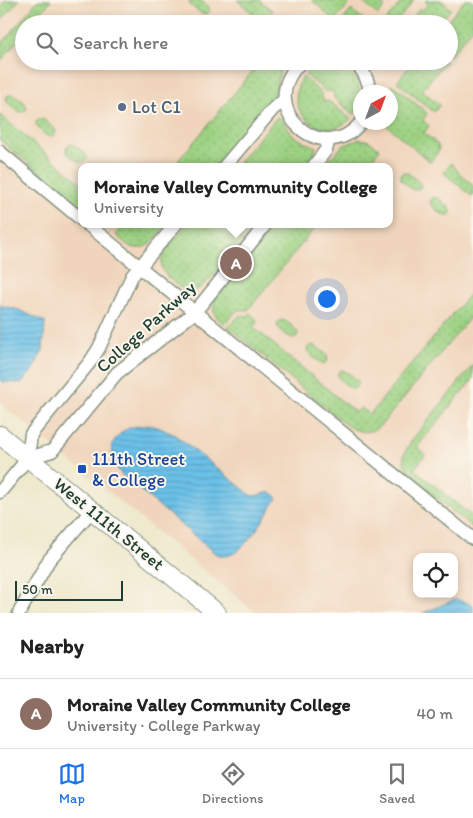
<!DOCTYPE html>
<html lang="en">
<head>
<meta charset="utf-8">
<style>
  :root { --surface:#fff; --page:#f6f6f6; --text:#222; --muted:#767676; --line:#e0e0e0; --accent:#1a73e8 }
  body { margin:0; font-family:Itim,sans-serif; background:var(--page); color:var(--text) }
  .controls { position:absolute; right:15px; bottom:15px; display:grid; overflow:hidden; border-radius:10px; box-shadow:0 2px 8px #0003 }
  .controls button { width:45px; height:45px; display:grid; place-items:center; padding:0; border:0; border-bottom:1px solid var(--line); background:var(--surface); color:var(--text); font:25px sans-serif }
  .compass { position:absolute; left:353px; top:85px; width:45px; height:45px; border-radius:50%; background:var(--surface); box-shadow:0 2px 8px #0003; rotate:41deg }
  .scale { position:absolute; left:15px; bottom:12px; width:108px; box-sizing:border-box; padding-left:5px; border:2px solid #1f3d34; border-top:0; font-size:14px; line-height:18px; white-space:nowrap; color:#1f3d34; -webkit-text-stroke:4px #fbf7ec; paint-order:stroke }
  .you { position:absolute; left:326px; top:298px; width:18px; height:18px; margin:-12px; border:4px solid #fff; border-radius:50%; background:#1a73e8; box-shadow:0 0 0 8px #1a73e833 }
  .badge { display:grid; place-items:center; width:32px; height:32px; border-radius:50%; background:var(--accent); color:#fff; font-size:16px; font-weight:700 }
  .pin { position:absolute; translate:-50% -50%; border:2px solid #fff; box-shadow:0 1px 5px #0006 }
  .popup { position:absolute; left:78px; top:163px; width:315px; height:65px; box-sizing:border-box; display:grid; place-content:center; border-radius:10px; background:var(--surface); filter:drop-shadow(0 1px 4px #0005); font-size:16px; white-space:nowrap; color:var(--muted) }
  .popup b { font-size:19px; color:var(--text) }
  .popup::after { content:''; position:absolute; left:50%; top:100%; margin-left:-10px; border:10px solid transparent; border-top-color:var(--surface) }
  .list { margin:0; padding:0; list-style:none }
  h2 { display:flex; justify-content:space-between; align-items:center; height:65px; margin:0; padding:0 20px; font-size:21px }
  h2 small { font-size:16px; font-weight:400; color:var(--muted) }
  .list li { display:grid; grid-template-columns:32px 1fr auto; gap:15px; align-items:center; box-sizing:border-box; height:70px; padding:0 20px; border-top:1px solid var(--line) }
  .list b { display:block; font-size:19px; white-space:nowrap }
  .list p { margin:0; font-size:16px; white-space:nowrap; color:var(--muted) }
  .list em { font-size:16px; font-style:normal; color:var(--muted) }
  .icon { flex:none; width:28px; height:28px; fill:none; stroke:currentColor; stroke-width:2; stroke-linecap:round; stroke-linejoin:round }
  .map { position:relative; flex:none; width:473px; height:613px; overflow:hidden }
  .search { position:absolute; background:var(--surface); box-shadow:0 2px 8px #0003; left:15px; right:15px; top:15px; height:55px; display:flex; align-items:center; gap:12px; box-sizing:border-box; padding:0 18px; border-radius:28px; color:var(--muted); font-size:19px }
  .sheet { height:135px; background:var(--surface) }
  nav { display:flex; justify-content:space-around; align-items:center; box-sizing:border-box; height:70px; border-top:1px solid var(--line); background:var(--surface); font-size:14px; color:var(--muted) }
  nav a { display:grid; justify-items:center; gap:2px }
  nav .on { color:var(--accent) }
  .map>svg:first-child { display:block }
  .built { fill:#f0d5bc; fill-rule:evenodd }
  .grass { fill:url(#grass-dots); stroke:#5e875b }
  .water { fill:url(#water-rules); stroke:#467f8e }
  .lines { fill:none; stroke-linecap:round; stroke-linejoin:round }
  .street-casing { stroke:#879381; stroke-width:15 }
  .secondary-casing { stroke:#879381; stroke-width:20 }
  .street { stroke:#fff; stroke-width:12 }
  .secondary { stroke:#fff; stroke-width:18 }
  .service-dot { fill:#5c6f8a; stroke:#fbf7ec; stroke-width:2 }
  .transit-dot { fill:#1a4fb4; stroke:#fbf7ec; stroke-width:2 }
  .labels { text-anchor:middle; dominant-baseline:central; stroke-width:4; stroke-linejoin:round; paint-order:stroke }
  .service-label { font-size:18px; fill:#4e5e75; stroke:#fbf7ec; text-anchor:start }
  .street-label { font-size:18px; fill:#1f3d34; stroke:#fbf7ec }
  .transit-label { font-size:18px; fill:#164399; stroke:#fbf7ec; text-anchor:start }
</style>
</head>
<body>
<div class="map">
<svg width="473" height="613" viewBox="0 0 473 613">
  <defs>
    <pattern id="grass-dots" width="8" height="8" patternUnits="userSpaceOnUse" patternTransform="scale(1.25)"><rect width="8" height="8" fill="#9cd182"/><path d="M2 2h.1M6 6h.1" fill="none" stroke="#86b471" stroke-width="1.8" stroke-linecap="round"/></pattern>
    <pattern id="water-rules" width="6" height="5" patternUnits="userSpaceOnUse" patternTransform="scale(1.25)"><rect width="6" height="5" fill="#6cc1e9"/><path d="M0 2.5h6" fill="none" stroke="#589ebe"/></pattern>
  </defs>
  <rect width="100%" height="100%" fill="#fbf7ec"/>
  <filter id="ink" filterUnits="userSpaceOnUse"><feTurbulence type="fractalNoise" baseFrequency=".02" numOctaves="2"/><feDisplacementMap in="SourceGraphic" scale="10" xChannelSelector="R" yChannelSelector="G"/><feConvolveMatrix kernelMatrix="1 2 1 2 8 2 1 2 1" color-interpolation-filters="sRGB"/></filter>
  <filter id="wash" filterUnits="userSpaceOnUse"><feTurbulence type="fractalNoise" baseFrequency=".0096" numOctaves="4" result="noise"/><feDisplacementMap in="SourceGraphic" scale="20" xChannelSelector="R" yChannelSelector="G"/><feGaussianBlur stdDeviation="1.12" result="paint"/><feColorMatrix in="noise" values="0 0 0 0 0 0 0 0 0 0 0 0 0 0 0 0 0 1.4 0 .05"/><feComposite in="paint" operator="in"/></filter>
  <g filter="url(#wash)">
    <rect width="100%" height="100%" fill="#efe9ce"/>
    <!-- built -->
    <path class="built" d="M0,0H473V613H256L0,403ZM24,24H449V61H24ZM360,92H390V122H360ZM82,167H390V224H82ZM417,557H454V594H417Z"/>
    <!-- grass -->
    <path class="grass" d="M6,0H19L0,22V7Z
      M38,0H51L32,24H24V33L0,62V46Z
      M189,0H200L209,8V12L208,14H202L190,5Z
      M237,0H259L273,11L263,22Z
      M312,0H352L335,21Z
      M360,0H385L382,5L385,7L378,15Z
      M403,0H414L395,24H389L385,21Z
      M426,0H441L451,9L438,24H412L415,20L412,18L420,8L423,10L428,4L425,1Z
      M465,0H473V28L449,57V24H445Z
      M351,10L363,19L359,24H340Z
      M261,61H275L280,67V72L274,95L215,167H173Z
      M414,61H446L422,90L440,105L434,112L397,82Z
      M325,64C355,66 368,88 354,115L334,98V94L332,91H325L305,74L314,67Z
      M303,77L322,94V98L324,101L330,102L351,119C322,146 280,109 303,77Z
      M394,85L426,112L427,114L423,120L429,126L424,133L437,144L439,148L438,152L430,162L384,123L390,122V92H388Z
      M11,94C17,95 26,102 27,109C20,117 13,107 7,102L6,97Z
      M0,115L82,184V208L0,140Z
      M278,117C284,120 286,127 291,133C298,140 307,143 316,147L315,153L304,167H235L276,118Z
      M38,119H43L55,129L56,133C50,142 42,132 37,127L36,122Z
      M360,139L369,141L380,149L365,167H323L342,146Z
      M71,144C77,146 86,152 87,159C80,167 73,157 67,153L66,147Z
      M451,163L461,175L473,185V197L444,173Z
      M403,172L408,173L420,183L421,187L419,189L413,190L401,180V174Z
      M433,197L438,198L450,208L451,213L449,215C442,216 433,209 430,202Z
      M125,224H167C159,234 148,253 132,247C126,245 121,239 116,235Z
      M187,224H256C245,237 207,289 193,291C183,292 177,285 170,279C161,272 159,263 164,252Z
      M276,224H318L248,310H238L224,324C213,315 210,308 217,294Z
      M473,290V314L382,424C370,435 359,433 346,425L228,327L240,315L247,316L250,313L256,319L257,322L253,327L355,412L361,408L370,414Z
      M282,320C287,321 296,328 298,333L297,336L294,338C287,337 280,331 277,325L278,322Z
      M312,345C318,347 326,353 328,358L327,361L324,364C318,362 311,356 307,351L308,347Z
      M473,365V379L417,447L425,455L414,469L473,517V528L410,476L404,462V455L411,441Z
      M342,370C348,372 356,378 359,383L357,386L354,389C348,387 341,381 338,376V372Z"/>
    <!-- water -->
    <path class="water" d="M0,305L19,310L45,322L43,350L32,371L22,383L2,382L0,380Z
      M150,425L160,428L175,435L252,496C262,496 271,487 277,498C267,513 244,557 224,556C221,556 219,554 216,554L121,474L114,464L112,446L116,438L123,431L132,427Z
      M456,599L473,605V613H423Z"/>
  </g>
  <g filter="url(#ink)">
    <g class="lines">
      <defs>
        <path id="street" d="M302,61C251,108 325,170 361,122
          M352,61C362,67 369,81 370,92
          M0,152L82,220
          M224,167L273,109L284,100
          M313,167L326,150L329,139
          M87,224L473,539
          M28,458L52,451L117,373L195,312L266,224
          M28,458L31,434L90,362L99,348L132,276L176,224
          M0,492L28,458
          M19,613L49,560L92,510"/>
        <path id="secondary" d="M0,435L217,613"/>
      </defs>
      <!-- street casing -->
      <use href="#street" class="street-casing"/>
      <!-- secondary casing -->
      <use href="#secondary" class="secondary-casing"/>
      <!-- street -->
      <use href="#street" class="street"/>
      <!-- secondary -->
      <use href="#secondary" class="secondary"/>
    </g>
  </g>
  <!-- markers -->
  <circle class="service-dot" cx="122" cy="107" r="5"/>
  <rect class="transit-dot" x="77" y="464" width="10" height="10" rx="2.5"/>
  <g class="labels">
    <!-- service labels -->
    <g class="service-label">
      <text x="132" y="107">Lot C1</text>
    </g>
    <!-- street labels -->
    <g class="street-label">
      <text transform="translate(146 327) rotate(-42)">College Parkway</text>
      <text transform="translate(109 524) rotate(39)">West 111th Street</text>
    </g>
    <!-- transit labels -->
    <g class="transit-label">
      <text x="92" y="459">111th Street<tspan x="92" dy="21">&amp; College</tspan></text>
    </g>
  </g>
</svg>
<div class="controls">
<button><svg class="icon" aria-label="locate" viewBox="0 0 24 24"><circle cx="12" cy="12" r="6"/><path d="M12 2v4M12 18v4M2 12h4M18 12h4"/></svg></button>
</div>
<svg class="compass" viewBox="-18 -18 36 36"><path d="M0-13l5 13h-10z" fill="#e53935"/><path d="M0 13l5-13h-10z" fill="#767676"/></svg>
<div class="scale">50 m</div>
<div class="you"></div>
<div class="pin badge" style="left:236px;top:263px;background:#8d6e63">A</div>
<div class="popup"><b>Moraine Valley Community College</b>University</div>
<div class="search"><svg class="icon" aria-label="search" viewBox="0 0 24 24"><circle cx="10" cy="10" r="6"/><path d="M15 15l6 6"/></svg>Search here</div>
</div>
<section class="sheet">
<h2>Nearby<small></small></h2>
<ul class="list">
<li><span class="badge" style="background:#8d6e63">A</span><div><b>Moraine Valley Community College</b><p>University · College Parkway</p></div><em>40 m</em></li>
</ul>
</section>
<nav>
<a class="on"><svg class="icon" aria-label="map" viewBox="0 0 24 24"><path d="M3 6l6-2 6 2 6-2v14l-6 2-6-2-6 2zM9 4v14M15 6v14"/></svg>Map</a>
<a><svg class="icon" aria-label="directions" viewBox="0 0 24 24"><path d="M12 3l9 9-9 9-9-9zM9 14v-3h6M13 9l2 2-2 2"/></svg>Directions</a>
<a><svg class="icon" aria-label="saved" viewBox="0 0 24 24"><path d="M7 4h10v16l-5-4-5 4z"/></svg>Saved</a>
</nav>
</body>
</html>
